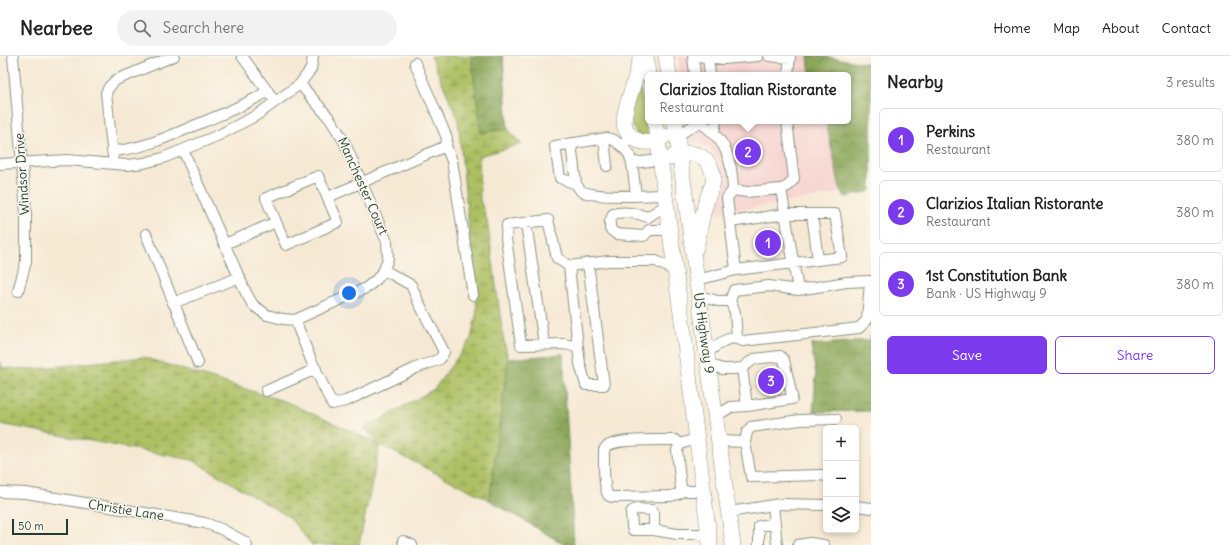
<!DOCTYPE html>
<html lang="en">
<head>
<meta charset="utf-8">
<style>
  :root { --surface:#fff; --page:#f2f2f2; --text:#222; --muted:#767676; --line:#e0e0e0; --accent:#7c3aed }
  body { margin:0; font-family:Delius,sans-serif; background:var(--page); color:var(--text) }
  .controls { position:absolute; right:12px; bottom:12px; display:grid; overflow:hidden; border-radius:6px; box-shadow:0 2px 6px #0003 }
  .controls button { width:36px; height:36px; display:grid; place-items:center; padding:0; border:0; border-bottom:1px solid var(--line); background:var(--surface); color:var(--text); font:20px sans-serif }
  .scale { position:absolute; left:12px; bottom:10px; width:56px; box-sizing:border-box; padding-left:4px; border:2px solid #1f3d34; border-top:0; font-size:11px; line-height:14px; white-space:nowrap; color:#1f3d34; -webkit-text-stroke:3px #fbf7ec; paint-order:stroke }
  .you { position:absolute; left:349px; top:237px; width:14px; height:14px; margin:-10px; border:3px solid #fff; border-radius:50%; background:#1a73e8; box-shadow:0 0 0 6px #1a73e833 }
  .badge { display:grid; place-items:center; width:26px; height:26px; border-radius:50%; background:var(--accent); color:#fff; font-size:13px; font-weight:700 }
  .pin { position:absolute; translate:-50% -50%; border:2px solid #fff; box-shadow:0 1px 4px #0006 }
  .popup { position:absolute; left:645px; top:16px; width:206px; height:52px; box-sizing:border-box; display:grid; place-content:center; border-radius:6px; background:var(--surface); filter:drop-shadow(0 1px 3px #0005); font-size:13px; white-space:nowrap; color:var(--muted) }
  .popup b { font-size:15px; color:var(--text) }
  .popup::after { content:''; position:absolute; left:50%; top:100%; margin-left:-8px; border:8px solid transparent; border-top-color:var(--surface) }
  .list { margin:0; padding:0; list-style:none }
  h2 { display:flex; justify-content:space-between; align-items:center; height:52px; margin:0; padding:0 16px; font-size:17px }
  h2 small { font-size:13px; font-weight:400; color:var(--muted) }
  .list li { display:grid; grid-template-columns:26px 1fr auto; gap:12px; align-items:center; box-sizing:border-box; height:64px; margin:0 8px 8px; padding:0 8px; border:1px solid var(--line); border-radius:6px }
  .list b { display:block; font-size:15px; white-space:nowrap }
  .list p { margin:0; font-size:13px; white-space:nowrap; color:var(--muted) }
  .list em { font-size:13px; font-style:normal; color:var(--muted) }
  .actions { display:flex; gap:8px; padding:12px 16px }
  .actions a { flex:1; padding:9px 0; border:1px solid var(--accent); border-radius:6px; text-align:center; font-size:14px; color:var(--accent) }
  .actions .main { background:var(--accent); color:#fff }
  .icon { flex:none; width:22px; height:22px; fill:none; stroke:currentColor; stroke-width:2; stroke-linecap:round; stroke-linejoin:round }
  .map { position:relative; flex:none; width:871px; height:489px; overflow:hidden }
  header { display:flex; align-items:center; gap:24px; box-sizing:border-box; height:56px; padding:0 20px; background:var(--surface); border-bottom:1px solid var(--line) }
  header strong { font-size:19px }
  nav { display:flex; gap:22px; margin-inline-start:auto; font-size:14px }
  .search { width:280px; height:36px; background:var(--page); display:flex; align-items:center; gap:10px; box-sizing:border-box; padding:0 14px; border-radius:22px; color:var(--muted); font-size:15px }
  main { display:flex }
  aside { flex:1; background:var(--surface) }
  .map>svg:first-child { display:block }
  .built { fill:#f7d0cd }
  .green { fill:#adc063; stroke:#667e4c }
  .forest { fill:url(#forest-crowns); stroke:#547246 }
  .wetland { fill:url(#wetland-marsh); stroke:#667e4c }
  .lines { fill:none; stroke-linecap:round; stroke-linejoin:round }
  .minor-casing { stroke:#8a9384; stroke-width:12 }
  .highway-casing { stroke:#8a9384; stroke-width:16 }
  .minor { stroke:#fff; stroke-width:10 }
  .highway { stroke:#fff; stroke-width:15 }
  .labels { text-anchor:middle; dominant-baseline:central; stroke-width:3; stroke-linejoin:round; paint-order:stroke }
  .street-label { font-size:13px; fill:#1f3d34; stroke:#fbf7ec }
</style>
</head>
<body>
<header>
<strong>Nearbee</strong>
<div class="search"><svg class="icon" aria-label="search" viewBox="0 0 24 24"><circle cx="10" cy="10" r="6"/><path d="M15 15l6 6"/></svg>Search here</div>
<nav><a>Home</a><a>Map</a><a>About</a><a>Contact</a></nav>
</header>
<main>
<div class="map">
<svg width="871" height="489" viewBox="0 0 871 489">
  <defs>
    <pattern id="forest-crowns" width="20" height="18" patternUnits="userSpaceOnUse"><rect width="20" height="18" fill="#8aa659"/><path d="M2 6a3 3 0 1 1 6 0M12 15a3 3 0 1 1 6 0" fill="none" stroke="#70884a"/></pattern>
    <pattern id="wetland-marsh" width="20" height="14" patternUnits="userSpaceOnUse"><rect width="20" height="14" fill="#adc063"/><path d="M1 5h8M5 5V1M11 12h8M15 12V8" fill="none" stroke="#8c9d52"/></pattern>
  </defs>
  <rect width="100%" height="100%" fill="#fbf7ec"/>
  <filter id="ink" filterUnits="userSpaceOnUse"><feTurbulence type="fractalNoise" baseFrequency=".025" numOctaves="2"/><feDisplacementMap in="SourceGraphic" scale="8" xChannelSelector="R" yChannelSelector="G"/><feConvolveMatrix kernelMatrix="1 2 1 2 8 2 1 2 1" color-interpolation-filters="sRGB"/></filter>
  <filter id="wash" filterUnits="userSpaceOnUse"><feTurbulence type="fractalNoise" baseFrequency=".012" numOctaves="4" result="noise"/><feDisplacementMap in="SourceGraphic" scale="16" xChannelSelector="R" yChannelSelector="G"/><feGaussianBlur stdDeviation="0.9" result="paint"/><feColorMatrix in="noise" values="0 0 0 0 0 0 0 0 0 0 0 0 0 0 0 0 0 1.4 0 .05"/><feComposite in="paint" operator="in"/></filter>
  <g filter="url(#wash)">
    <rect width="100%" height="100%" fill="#f6e9d4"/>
    <!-- built -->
    <path class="built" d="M678,0H808L810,19H680Z
      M686,65H826L841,137L714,158L719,123L718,106L711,92L688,84Z"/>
    <!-- green -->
    <path class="green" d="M639,27L648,80L637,78L628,62Z"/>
    <!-- forest -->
    <path class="forest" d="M471,0H503L508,73L481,78Z
      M808,0H819L871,8V135L846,141L841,137L826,65H848V19H810Z
      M871,278V355L813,356L816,319L811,289L870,284Z
      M563,298L574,489H565L489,444L508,303Z"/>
    <!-- wetland -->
    <path class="wetland" d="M431,0H471L481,77L508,73L522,88L479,100L480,144L487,164L503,280L508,303L489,444L380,389L359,489H312L289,461L192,404L0,368V306L3,312L33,313L143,301L287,346L379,388L365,372L434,333L471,283L477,255L475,232L458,64Z"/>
  </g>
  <g filter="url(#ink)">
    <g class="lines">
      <defs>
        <path id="minor" d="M13,0L26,157V206L18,235
          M242,0L271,40
          M693,0L695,19
          M697,0L723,3L758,0
          M769,0L790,2
          M708,1L710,19
          M415,7L447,82L446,90L452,105L473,239
          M788,19L790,0
          M697,65C726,81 732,103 733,134L747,136L781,133
          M714,77L716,65
          M677,80L699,66
          M604,83L607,110
          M571,87L576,128L581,135C596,143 645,139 664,139
          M622,90L629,98L632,107
          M183,94L246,237L253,249L267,259L283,263L295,264L366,232L377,223L384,214L388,202L387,186L344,85L330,63L300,28
          M112,95C145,93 174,78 203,66C225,57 248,48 268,35
          M113,100L106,37L109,31L116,24L174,0
          M0,108L67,104L127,109L144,107L163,102L219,79L257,59L300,28L311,13L313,0
          M576,128L560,122L555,90L607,82L614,84L622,90L632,80
          M636,139L632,107L659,104
          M328,141L446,90
          M666,149L648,161C638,157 623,155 613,158L610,166V173L616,178L644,180L649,174H669
          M812,158L818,204
          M730,166L786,158H835L842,201L736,214
          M526,167L544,288
          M146,178L198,307
          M225,188L276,166L266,142L318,120L338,166L286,189L276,166
          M588,207L604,329H586L580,308L578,291L564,288L521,289L506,182L507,169L548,164L557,202L569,210L609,205H656L675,215
          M569,210L578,291
          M697,224L736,214L727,142L733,134
          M699,240L718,245H730
          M173,247L240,221
          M295,264L311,304L332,348L346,345L416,312L440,303L444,296L418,245L411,229L384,214
          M737,282L735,256L730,245L734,234L769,230L798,234
          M706,297C719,289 728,277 743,285L859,272L867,264L870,225L847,226L798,234L781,133L788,130L794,123L787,65
          M708,308L722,313H731L742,312L754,303L780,300L784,304L792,340V343L747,350L731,351L716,360
          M742,312L747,350
          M266,335L316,313
          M696,383L680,388L677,394L681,433L684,435H703
          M719,385L745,386L751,421L821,419L826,420
          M745,386L747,376L751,371L800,364L836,363
          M680,388L675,384H671C659,384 607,382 604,394C604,403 603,432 608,439C611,442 614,441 617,441L671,440L678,438L683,435
          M0,436L26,437L205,467L221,473L245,486L247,489
          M773,449L777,489
          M856,450L871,452
          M729,456L780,448L826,449
          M654,474V457L652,454L636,453L632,455L631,457L632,471L633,474H654L677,478H708
          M403,485L412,489
          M759,489V470L775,467
          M798,489L810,487L824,489"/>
        <path id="highway" d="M641,0C638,12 635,24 631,36C626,53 615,75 639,85C647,88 658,85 665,80
          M646,0L648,19
          M666,0L669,19
          M655,65L685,287L710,489
          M675,65L733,489
          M671,102C678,97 686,96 695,98C707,101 715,114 713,126C711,134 707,142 705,150C701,164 699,178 696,192"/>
      </defs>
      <!-- minor casing -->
      <use href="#minor" class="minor-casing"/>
      <!-- highway casing -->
      <use href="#highway" class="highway-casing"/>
      <!-- minor -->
      <use href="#minor" class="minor"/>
      <!-- highway -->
      <use href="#highway" class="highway"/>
    </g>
  </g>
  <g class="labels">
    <!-- street labels -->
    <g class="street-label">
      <text transform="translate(22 118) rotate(-94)">Windsor Drive</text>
      <text transform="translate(363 130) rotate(66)">Manchester Court</text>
      <text transform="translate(704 277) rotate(82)">US Highway 9</text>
      <text transform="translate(126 454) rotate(9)">Christie Lane</text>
    </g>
  </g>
</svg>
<div class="controls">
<button>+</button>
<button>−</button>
<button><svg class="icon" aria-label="layers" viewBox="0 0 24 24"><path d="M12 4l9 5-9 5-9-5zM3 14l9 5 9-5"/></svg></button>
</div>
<div class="scale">50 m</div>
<div class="you"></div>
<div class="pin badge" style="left:768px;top:187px">1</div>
<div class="pin badge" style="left:748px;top:96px">2</div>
<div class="popup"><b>Clarizios Italian Ristorante</b>Restaurant</div>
<div class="pin badge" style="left:771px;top:325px">3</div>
</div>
<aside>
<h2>Nearby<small>3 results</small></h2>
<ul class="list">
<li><span class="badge">1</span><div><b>Perkins</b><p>Restaurant</p></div><em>380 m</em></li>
<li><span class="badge">2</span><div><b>Clarizios Italian Ristorante</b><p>Restaurant</p></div><em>380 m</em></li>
<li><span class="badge">3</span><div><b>1st Constitution Bank</b><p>Bank · US Highway 9</p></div><em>380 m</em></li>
</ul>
<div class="actions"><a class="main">Save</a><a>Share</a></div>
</aside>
</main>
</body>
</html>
